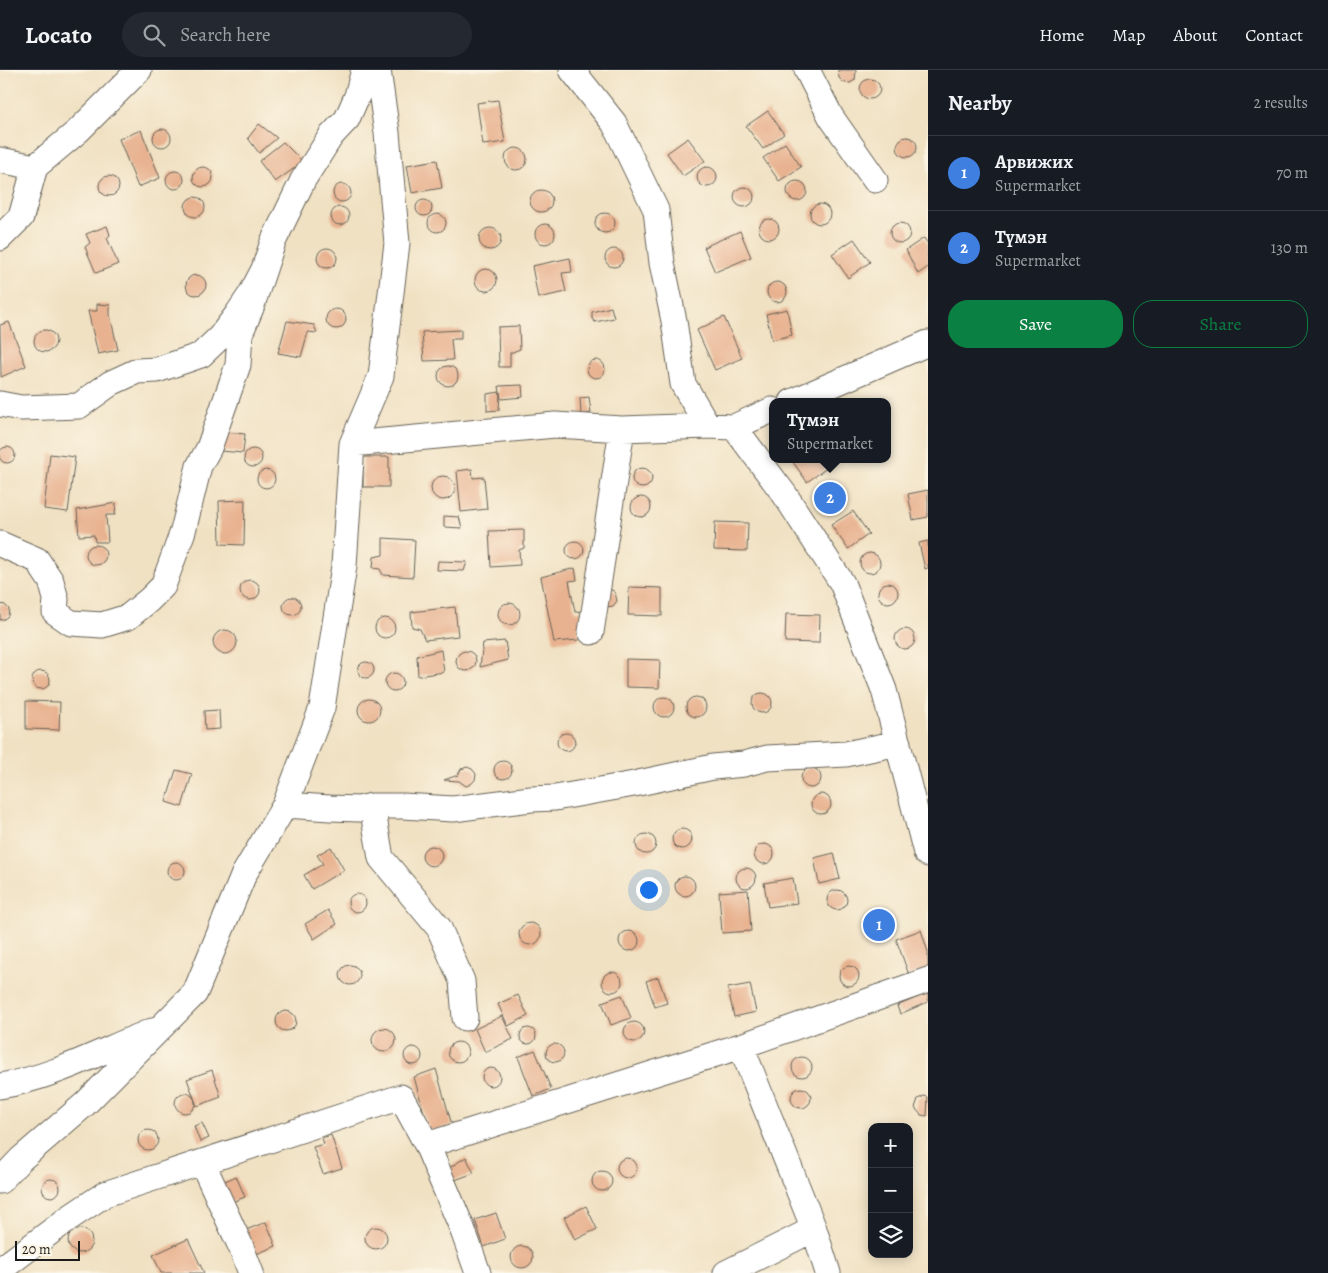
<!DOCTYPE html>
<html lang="en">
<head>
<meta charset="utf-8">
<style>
  :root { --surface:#171b24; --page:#242831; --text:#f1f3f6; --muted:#9ea1a6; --line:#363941; --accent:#0b8043 }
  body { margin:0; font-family:Alegreya,serif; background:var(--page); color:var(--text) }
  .controls { position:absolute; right:15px; bottom:15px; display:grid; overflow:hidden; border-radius:10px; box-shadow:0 2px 12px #0003 }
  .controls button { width:45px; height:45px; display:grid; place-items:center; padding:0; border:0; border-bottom:1px solid var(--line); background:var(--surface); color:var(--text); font:25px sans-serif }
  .scale { position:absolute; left:15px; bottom:12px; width:65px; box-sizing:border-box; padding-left:5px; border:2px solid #1c1c1c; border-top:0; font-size:14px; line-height:18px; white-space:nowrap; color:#1c1c1c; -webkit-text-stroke:4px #fcf5e5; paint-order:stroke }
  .you { position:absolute; left:648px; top:819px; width:18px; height:18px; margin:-12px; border:4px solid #fff; border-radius:50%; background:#1a73e8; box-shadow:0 0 0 8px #1a73e833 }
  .badge { display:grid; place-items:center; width:32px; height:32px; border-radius:50%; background:var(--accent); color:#fff; font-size:16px; font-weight:700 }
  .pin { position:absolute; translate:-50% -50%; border:2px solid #fff; box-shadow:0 1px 5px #0006 }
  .popup { position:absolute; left:769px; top:328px; width:122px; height:65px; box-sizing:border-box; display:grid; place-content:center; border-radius:10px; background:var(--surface); filter:drop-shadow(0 1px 4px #0005); font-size:16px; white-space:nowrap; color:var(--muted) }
  .popup b { font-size:19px; color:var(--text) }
  .popup::after { content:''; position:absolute; left:50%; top:100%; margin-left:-10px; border:10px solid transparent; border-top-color:var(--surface) }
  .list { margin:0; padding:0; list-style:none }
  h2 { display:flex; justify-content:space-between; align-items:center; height:65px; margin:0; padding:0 20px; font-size:21px }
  h2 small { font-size:16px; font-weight:400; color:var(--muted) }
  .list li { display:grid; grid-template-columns:32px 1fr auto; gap:15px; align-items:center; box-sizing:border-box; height:75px; padding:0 20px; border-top:1px solid var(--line) }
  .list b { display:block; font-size:19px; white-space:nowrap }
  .list p { margin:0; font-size:16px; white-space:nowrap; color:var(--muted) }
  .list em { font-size:16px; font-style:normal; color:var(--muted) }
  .actions { display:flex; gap:10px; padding:15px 20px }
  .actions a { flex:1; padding:11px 0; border:1px solid var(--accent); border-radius:20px; text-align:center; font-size:18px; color:var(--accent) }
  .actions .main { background:var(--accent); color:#fff }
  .icon { flex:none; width:28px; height:28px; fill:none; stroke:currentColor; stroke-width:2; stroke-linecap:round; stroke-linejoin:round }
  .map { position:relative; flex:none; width:928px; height:1203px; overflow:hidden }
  header { display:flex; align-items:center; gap:30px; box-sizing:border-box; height:70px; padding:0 25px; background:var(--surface); border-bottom:1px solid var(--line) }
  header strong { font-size:24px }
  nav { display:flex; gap:28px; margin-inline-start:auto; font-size:18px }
  .search { width:350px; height:45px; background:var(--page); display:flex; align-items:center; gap:12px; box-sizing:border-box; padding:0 18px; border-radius:28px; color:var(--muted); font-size:19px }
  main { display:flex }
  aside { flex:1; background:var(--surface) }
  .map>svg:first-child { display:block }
  .building { fill:#e8b290 }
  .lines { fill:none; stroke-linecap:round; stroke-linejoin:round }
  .street-casing { stroke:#666156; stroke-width:27 }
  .street { stroke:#fff; stroke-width:25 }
</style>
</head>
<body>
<header>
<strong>Locato</strong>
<div class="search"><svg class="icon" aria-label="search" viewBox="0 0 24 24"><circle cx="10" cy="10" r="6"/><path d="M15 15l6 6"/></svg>Search here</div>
<nav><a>Home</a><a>Map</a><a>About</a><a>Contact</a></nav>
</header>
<main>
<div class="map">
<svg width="928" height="1203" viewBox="0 0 928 1203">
  <rect width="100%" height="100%" fill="#fcf5e5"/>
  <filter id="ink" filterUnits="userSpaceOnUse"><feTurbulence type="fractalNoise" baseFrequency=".02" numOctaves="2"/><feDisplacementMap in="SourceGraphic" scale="10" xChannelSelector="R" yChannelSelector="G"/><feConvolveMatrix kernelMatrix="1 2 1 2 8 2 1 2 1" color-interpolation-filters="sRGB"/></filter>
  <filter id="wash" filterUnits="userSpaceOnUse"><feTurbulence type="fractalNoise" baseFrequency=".0096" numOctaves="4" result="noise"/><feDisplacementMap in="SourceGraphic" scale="20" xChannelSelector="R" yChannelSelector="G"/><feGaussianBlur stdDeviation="1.12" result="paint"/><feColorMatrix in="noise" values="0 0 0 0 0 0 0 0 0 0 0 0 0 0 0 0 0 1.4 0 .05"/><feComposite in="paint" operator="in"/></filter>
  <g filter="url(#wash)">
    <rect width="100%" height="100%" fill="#f0e1c3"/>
    <g id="blocks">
      <!-- building -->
      <path class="building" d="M838,0H856L855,10L850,13L843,12L839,8Z
        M860 19a10 10 0 1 1 20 0a10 10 0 1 1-20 0Z
        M498,30L505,72L483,75L477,33Z
        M768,41L784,64L763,79L746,56Z
        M259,54L277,68L259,83L248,68Z
        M153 68a9 9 0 1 1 18 0a9 9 0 1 1-18 0Z
        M141,60L160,108L138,117L119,69Z
        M897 77a10 10 0 1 1 20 0a10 10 0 1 1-20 0Z
        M688,68L705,91L683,106L667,83Z
        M283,72L303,92L275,112L259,91Z
        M785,73L801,97L779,111L763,88Z
        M505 89a11 11 0 1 1 22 0a11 11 0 1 1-22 0Z
        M437,90L442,118L412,123L407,95Z
        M193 107a10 10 0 1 1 20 0a10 10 0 1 1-20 0Z
        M697 107a10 10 0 1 1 20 0a10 10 0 1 1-20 0Z
        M166 110a9 9 0 1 1 18 0a9 9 0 1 1-18 0Z
        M99 116a10 10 0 1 1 20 0a10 10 0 1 1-20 0Z
        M787 121a10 10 0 1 1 20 0a10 10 0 1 1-20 0Z
        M333 123a9 9 0 1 1 18 0a9 9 0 1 1-18 0Z
        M734 127a10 10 0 1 1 20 0a10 10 0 1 1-20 0Z
        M530 131a11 11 0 1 1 22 0a11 11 0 1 1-22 0Z
        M185 137a10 10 0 1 1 20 0a10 10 0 1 1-20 0Z
        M416 138a8 8 0 1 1 16 0a8 8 0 1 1-16 0Z
        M810 144a10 10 0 1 1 20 0a10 10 0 1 1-20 0Z
        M331 146a9 9 0 1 1 18 0a9 9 0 1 1-18 0Z
        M595 153a10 10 0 1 1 20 0a10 10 0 1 1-20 0Z
        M428 153a9 9 0 1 1 18 0a9 9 0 1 1-18 0Z
        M759 159a10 10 0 1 1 20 0a10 10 0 1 1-20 0Z
        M890 163a10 10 0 1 1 20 0a10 10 0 1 1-20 0Z
        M535 164a10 10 0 1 1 20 0a10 10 0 1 1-20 0Z
        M107,156L110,165L107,168L118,194L96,203L85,177L90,173L86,164Z
        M479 169a11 11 0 1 1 22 0a11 11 0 1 1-22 0Z
        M740,161L751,187L715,202L704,177Z
        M924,168L928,174V197L918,204L906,180Z
        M854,169L870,192L848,208L832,184Z
        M317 188a10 10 0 1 1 20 0a10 10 0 1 1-20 0Z
        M605 188a9 9 0 1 1 18 0a9 9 0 1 1-18 0Z
        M570,188L572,202L562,203L566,222L538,228L532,196Z
        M475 210a11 11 0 1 1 22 0a11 11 0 1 1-22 0Z
        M186 215a10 10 0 1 1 20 0a10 10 0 1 1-20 0Z
        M767 222a10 10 0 1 1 20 0a10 10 0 1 1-20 0Z
        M97,234L110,235V245L118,280L98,284L88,241H97Z
        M611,237L614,248L595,252L592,249V242Z
        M787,239L792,265L772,270L766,244Z
        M326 249a10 10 0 1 1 20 0a10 10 0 1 1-20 0Z
        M724,247L742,288L715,300L697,260Z
        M287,251L314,255L317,263L308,262L301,287L278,283Z
        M9,252L26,296L1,307L0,255Z
        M519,256L520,279L510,283V297H499L498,257Z
        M461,260V269H451L453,290L424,291L422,262Z
        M34 271a11 11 0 1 1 22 0a11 11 0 1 1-22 0Z
        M587 299a9 9 0 1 1 18 0a9 9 0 1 1-18 0Z
        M438 306a10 10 0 1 1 20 0a10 10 0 1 1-20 0Z
        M522,315L523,327L501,329L499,316Z
        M500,322L499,340L487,341V324Z
        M589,327L591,343L581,345L580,328Z
        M223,362L245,364L243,383L221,381Z
        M-1 385a8 8 0 1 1 16 0a8 8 0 1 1-16 0Z
        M244 388a9 9 0 1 1 18 0a9 9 0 1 1-18 0Z
        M50,384L75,387L68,442L44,439Z
        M363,387H389V417H363Z
        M791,389H823L828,397L807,412Z
        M632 408a10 10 0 1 1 20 0a10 10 0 1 1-20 0Z
        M472,399L473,408L484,407L487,439L461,442L457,401Z
        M257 409a9 9 0 1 1 18 0a9 9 0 1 1-18 0Z
        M431 418a12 12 0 1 1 24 0a12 12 0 1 1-24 0Z
        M928,420V447L913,450L908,424Z
        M631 437a10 10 0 1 1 20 0a10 10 0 1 1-20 0Z
        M245,430L244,475L220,474L219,431Z
        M116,433L115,445H106L108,472H95L94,465L79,466L77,440Z
        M853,441L869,464L848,479L831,455Z
        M444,446L459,447L462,458L444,457Z
        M715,452L748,453L747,481L714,480Z
        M524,460V478L519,480L520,495L491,497L489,461Z
        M383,468L415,470L413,507L383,505L380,499L373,498L374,487L383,485Z
        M928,471V498L925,499L919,473Z
        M566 480a9 9 0 1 1 18 0a9 9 0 1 1-18 0Z
        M86 485a10 10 0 1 1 20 0a10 10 0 1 1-20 0Z
        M860 493a10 10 0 1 1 20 0a10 10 0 1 1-20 0Z
        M438,491L467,492L464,501L437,500Z
        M575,498L577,510L569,511L575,542L581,541L585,555L579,556V570L554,572L541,507Z
        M240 520a10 10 0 1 1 20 0a10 10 0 1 1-20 0Z
        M878 523a10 10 0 1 1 20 0a10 10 0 1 1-20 0Z
        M629,517L662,518V546L628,545Z
        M610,519L615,522L617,531L613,536L605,537Z
        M283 536a9 9 0 1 1 18 0a9 9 0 1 1-18 0Z
        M498 544a11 11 0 1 1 22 0a11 11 0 1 1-22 0Z
        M0,534L5,535L9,539L8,546L4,549L0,550Z
        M455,537L458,566L425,570L420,559L412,557L411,542Z
        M786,544L820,545L819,573L785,572Z
        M375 558a10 10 0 1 1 20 0a10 10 0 1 1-20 0Z
        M895 569a10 10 0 1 1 20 0a10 10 0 1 1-20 0Z
        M213 572a12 12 0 1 1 24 0a12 12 0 1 1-24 0Z
        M505,571L508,590L480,597L483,573Z
        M441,580L444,602L418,606L417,586Z
        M456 591a10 10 0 1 1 20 0a10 10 0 1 1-20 0Z
        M626,589L660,590L659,618L626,617Z
        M358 600a8 8 0 1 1 16 0a8 8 0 1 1-16 0Z
        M32 610a9 9 0 1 1 18 0a9 9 0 1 1-18 0Z
        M385 612a9 9 0 1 1 18 0a9 9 0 1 1-18 0Z
        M752 633a10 10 0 1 1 20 0a10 10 0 1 1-20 0Z
        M686 637a10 10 0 1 1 20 0a10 10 0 1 1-20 0Z
        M654 637a10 10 0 1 1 20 0a10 10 0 1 1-20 0Z
        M358 640a11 11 0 1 1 22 0a11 11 0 1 1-22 0Z
        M26,631L60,632L59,660L26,659Z
        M219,640L220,659L205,660L204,641Z
        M557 672a9 9 0 1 1 18 0a9 9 0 1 1-18 0Z
        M494 700a9 9 0 1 1 18 0a9 9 0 1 1-18 0Z
        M467,697L472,699L476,704L475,710L471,714L466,716L459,711L444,710L458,705L461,699Z
        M801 708a10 10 0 1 1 20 0a10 10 0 1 1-20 0Z
        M176,700L192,704L182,737L166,732Z
        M811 734a10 10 0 1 1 20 0a10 10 0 1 1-20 0Z
        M672 769a10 10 0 1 1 20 0a10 10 0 1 1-20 0Z
        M636 774a10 10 0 1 1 20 0a10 10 0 1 1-20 0Z
        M754 784a10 10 0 1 1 20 0a10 10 0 1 1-20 0Z
        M422 786a10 10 0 1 1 20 0a10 10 0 1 1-20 0Z
        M331,777L344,800L312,819L304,805L323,794L317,785Z
        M834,783L840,809L819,814L814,788Z
        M167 801a9 9 0 1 1 18 0a9 9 0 1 1-18 0Z
        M736 808a10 10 0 1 1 20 0a10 10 0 1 1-20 0Z
        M675 816a10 10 0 1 1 20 0a10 10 0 1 1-20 0Z
        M793,808L797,833L768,837L764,813Z
        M748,820L751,861L722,863L719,822Z
        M827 830a10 10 0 1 1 20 0a10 10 0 1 1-20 0Z
        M348 833a9 9 0 1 1 18 0a9 9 0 1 1-18 0Z
        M328,840L337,854L314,869L305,854Z
        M519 864a11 11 0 1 1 22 0a11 11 0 1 1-22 0Z
        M921,860L928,882V899L909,905L896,869Z
        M619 871a10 10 0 1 1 20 0a10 10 0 1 1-20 0Z
        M340 905a10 10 0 1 1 20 0a10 10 0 1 1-20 0Z
        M839 906a10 10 0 1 1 20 0a10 10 0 1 1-20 0Z
        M602 912a10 10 0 1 1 20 0a10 10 0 1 1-20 0Z
        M658,907L667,933L655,937L646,911Z
        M750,914L756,942L734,947L728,918Z
        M928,923V932L900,944L897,936Z
        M518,925L528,946L508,956L498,934Z
        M622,925L631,948L611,955L602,932Z
        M276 951a10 10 0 1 1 20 0a10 10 0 1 1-20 0Z
        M502,946L513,969L485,982L475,959Z
        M624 962a10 10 0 1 1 20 0a10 10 0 1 1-20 0Z
        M520 966a8 8 0 1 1 16 0a8 8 0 1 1-16 0Z
        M372 970a12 12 0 1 1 24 0a12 12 0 1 1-24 0Z
        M448 982a10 10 0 1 1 20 0a10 10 0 1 1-20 0Z
        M546 983a9 9 0 1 1 18 0a9 9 0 1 1-18 0Z
        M404 986a9 9 0 1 1 18 0a9 9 0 1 1-18 0Z
        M535,980L551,1019L533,1026L518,987Z
        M792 997a10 10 0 1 1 20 0a10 10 0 1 1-20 0Z
        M482 1007a9 9 0 1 1 18 0a9 9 0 1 1-18 0Z
        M436,999L452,1055L429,1061L414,1007Z
        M212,1000L221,1027L197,1036L187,1009Z
        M791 1028a10 10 0 1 1 20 0a10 10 0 1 1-20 0Z
        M175 1033a10 10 0 1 1 20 0a10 10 0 1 1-20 0Z
        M924,1026L928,1027L927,1046L921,1045L915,1038L918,1029Z
        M202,1053L209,1068L200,1072L194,1056Z
        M138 1070a10 10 0 1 1 20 0a10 10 0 1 1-20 0Z
        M331,1065L342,1098L323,1104L313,1077L324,1074L322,1068Z
        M466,1087L474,1103L455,1110L446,1100Z
        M617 1098a10 10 0 1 1 20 0a10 10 0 1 1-20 0Z
        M592 1111a10 10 0 1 1 20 0a10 10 0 1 1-20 0Z
        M236,1106L245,1127L227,1134L217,1115Z
        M42 1118a9 9 0 1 1 18 0a9 9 0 1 1-18 0Z
        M586,1136L597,1159L575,1170L564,1147Z
        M496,1143L505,1169L484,1177L475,1150Z
        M266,1152L276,1176L251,1186L241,1162Z
        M365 1168a11 11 0 1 1 22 0a11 11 0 1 1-22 0Z
        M68 1171a12 12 0 1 1 24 0a12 12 0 1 1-24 0Z
        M188,1169L204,1203H161L153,1185Z
        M511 1187a11 11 0 1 1 22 0a11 11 0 1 1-22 0Z"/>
    </g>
  </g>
  <g filter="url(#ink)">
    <use href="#blocks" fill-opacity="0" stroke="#666156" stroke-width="1"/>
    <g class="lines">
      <defs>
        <path id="street" d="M572,0L614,53L656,140L662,193L674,251L683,314L708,356L734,357L785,425L842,513L884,620L926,783L928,784
          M807,0L831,47L875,110
          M0,90L35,97L78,61L139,0
          M0,168L21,147L35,97
          M792,332L928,273
          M0,334L21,338L79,336L111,313L137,301L157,300L201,285L220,267L236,246L251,224L264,199L273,172L303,110L331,66L347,49L357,26L364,0
          M734,357L772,340
          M352,374L555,355L622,359L708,356
          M0,474L37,490L51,511L56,529L55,542L71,553L102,555L128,547L149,530L163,516L183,461L199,396L209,378L238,295L240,264L251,238L264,199
          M591,562L622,359
          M285,735L330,738L359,739L372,736H403L453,739L531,729L555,728L634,714L713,697L744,694L767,688L846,684L898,673
          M372,736L381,788L439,858L462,911L465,948
          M741,976L814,1159L828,1203
          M0,1016C53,1008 103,980 152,961
          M427,1075L462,1158L478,1203
          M202,1092L241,1177L251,1203
          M0,1111L21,1089L85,1034L195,923L244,804L285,735L322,638L344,496L352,374L381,306L397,173L387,63L378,0
          M0,1200L69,1148L105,1124L401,1027L427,1075L741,976L928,910
          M726,1203L814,1159"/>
      </defs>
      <!-- street casing -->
      <use href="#street" class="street-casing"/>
      <!-- street -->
      <use href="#street" class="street"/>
    </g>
  </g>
</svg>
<div class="controls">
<button>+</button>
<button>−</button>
<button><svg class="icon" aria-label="layers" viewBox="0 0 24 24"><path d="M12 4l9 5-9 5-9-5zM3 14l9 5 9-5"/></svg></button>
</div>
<div class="scale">20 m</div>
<div class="you"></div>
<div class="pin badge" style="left:879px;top:855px;background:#3f7fe0">1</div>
<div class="pin badge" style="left:830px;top:428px;background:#3f7fe0">2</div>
<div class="popup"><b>Түмэн</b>Supermarket</div>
</div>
<aside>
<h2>Nearby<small>2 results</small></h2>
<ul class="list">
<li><span class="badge" style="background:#3f7fe0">1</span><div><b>Арвижих</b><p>Supermarket</p></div><em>70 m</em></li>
<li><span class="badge" style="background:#3f7fe0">2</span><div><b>Түмэн</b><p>Supermarket</p></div><em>130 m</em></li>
</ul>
<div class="actions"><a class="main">Save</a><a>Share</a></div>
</aside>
</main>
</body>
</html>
